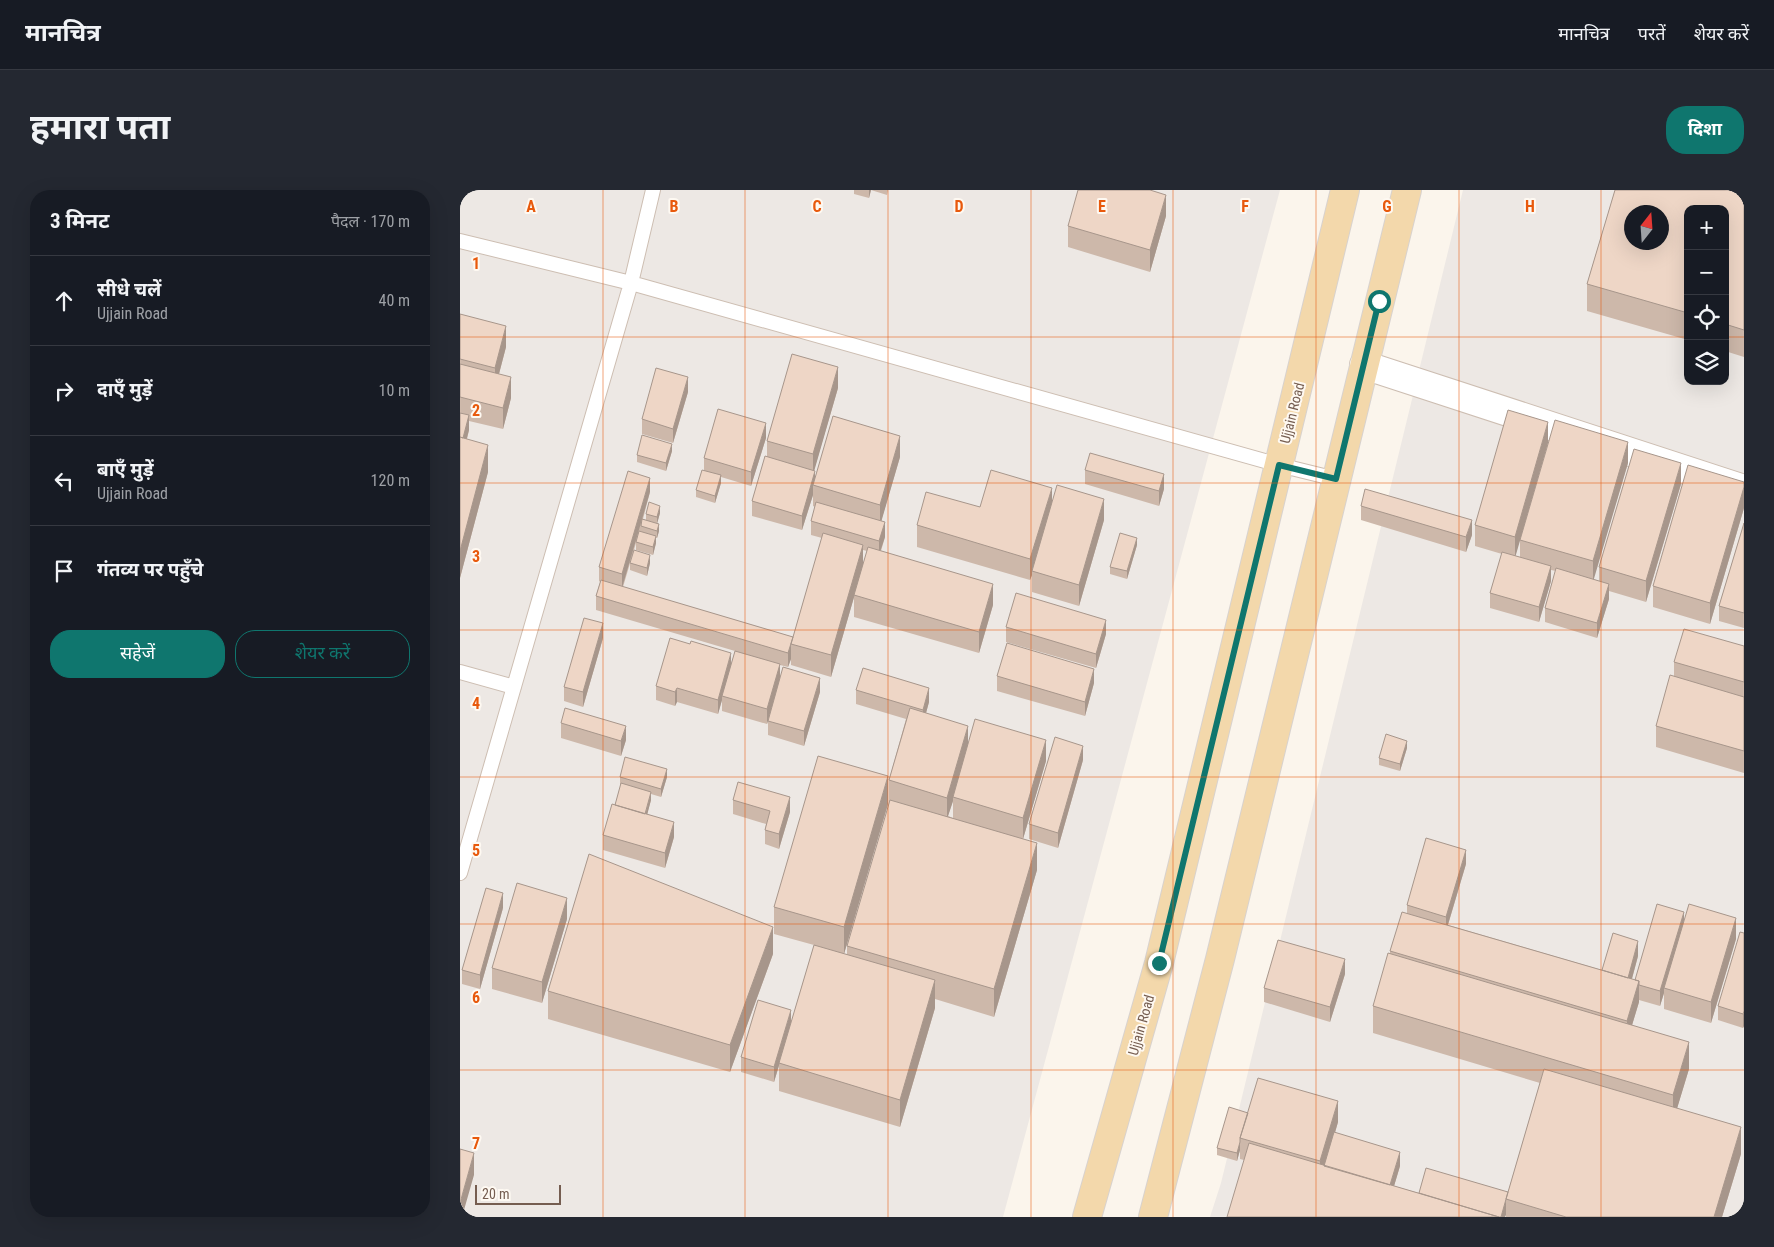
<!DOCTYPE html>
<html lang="hi">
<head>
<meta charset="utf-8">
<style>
  :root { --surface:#171b24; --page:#242831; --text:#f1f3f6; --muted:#9ea1a6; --line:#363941; --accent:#0f766e }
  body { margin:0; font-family:"Roboto Condensed","Noto Sans Devanagari",sans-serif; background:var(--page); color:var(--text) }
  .controls { position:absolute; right:15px; top:15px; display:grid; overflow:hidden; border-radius:10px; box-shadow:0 5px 20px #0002 }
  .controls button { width:45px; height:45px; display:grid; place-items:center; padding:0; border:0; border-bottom:1px solid var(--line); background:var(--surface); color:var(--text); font:25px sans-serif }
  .compass { position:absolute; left:1164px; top:15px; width:45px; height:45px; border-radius:50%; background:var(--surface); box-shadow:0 5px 20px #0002; rotate:17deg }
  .scale { position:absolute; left:15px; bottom:12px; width:86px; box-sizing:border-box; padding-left:5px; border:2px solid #755d50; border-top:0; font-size:14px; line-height:18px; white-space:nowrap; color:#755d50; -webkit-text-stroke:4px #fef9f2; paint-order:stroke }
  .stop { position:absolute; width:15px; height:15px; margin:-11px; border:4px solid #0f766e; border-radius:50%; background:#fff }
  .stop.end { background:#0f766e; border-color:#fff; box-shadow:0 1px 5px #0008 }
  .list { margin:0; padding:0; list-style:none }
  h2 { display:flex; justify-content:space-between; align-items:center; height:65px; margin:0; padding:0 20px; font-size:21px }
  h2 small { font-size:16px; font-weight:400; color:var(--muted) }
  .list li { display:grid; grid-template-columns:32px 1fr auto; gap:15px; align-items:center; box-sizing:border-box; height:90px; padding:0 20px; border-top:1px solid var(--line) }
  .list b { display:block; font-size:19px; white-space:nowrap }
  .list p { margin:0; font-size:16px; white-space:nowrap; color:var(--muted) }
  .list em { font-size:16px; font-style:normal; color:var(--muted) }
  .actions { display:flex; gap:10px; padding:15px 20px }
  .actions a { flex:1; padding:11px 0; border:1px solid var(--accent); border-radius:20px; text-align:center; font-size:18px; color:var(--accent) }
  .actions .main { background:var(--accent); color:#fff }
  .icon { flex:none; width:28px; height:28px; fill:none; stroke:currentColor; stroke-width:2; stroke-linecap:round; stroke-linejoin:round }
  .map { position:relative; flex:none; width:1284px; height:1027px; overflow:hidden; border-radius:20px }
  header { display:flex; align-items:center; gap:30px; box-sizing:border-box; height:70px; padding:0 25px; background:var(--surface); border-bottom:1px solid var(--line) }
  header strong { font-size:24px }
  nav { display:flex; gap:28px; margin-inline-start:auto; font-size:18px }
  .intro { display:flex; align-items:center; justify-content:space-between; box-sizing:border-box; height:120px; padding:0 30px }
  h1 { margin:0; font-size:35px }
  .button { padding:12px 22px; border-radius:20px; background:var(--accent); color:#fff; font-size:18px; font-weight:700 }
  main { display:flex; gap:30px; padding:0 30px }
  aside { flex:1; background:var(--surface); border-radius:20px; box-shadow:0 5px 20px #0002 }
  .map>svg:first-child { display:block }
  .industrial { fill:#ede8e4; fill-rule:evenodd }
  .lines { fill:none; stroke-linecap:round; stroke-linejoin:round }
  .service-casing { stroke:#cdbeb2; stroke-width:16 }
  .tertiary-casing { stroke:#cdbeb2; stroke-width:30 }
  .primary-casing { stroke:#d8d2ce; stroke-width:30 }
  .service { stroke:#fff; stroke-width:14 }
  .tertiary { stroke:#fff; stroke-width:28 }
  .primary { stroke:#f3d8ab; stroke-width:28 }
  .wall { fill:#cdb8aa; fill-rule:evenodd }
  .shaded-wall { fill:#a7968b }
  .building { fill:#eed6c6; stroke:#a7968b; fill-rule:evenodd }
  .route { stroke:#0f766e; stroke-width:6 }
  .grid { fill:none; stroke:#e8590c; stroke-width:1; stroke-opacity:0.55 }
  .labels { text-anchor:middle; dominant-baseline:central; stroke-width:4; stroke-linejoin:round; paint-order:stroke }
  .street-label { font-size:14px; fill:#755d50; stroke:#fef9f2 }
  .grid-label { font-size:16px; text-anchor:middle; font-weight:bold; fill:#e8590c; stroke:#fef9f2; stroke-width:4; stroke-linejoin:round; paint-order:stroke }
</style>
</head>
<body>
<header>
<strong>मानचित्र</strong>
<nav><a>मानचित्र</a><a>परतें</a><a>शेयर करें</a></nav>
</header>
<div class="intro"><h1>हमारा पता</h1><a class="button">दिशा</a></div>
<main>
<aside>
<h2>3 मिनट<small>पैदल · 170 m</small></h2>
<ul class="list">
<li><svg class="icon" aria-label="ahead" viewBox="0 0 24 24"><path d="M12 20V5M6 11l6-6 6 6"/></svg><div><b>सीधे चलें</b><p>Ujjain Road</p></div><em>40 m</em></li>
<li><svg class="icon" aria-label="right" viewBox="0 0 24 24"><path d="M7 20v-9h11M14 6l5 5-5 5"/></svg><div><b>दाएँ मुड़ें</b></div><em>10 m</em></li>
<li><svg class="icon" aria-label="left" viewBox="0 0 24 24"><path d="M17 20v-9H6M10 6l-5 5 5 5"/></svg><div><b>बाएँ मुड़ें</b><p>Ujjain Road</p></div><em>120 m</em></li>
<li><svg class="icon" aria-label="arrive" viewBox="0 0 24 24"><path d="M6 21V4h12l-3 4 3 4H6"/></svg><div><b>गंतव्य पर पहुँचे</b></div></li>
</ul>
<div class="actions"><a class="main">सहेजें</a><a>शेयर करें</a></div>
</aside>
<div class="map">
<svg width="1284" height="1027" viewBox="0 0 1284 1027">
  <rect width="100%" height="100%" fill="#fbf5ec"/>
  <!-- industrial -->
  <path class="industrial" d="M0,0H820L543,1027H0Z
    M1003,0H1284V1027H750L761,993ZM1228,19H1265V191H1228ZM1172,22H1202V52H1172Z"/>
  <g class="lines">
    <defs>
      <path id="service" d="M0,51L171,93L819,275L876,289
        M0,482L54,497
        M0,683L171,93L193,0"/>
      <path id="tertiary" d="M904,175L1284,299"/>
      <path id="primary" d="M627,1027L699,773L885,0
        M693,1027L760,769L947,0"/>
    </defs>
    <!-- service casing -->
    <use href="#service" class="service-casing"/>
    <!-- tertiary casing -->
    <use href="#tertiary" class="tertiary-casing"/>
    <!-- primary casing -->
    <use href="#primary" class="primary-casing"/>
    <!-- service -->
    <use href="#service" class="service"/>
    <!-- tertiary -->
    <use href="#tertiary" class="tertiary"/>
    <!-- primary -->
    <use href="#primary" class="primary"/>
  </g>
  <!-- wall -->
  <path class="wall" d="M394,0H428L427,5L411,0L409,8L394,4Z
    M1155,0H1284V167L1265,161V19H1228V150L1127,121V94ZM1172,22H1202V52H1172Z
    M706,26L690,82L608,57V36Z
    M0,124L46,157L39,184L51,208L43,239L9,231V240L7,249L28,282L0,388Z
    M378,198L354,280L355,286L440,267L421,331L425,347L421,361L533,415L519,463L394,427V407L371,487L331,475V469L328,477L320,475V489L360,502L344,556L308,545V531L317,500L307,534L262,521V510L258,524L217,512L215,516L196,510V496L271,474L275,461L136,420V406L140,392L139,391V377L190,302L183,329L186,330V324L200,323L197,333L199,341L197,348H196V353L193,365L176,360V353L163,397L333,447L362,348L351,345V331L355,317L353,316V305L342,340L292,326V311L307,266V251ZM403,360L407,361L403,374Z
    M228,202L213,253L182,244V229Z
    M306,248L291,296L261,287V293L255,313L236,307V300L244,280V268Z
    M1088,253L1055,366L1060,367V350L1168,273L1133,389L1139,391V377L1221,294L1186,412L1149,401V409L1137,448L1085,432V418L1096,381L1091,380V391L1079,432L1030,418V403L1042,364L1015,356V335Z
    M212,261L206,281L177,272V265Z
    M625,280L704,299L699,316L625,294Z
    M1284,292V318L1250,434L1193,417V396Z
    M592,313L644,330L619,416L572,402V385L570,390L457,357V335L520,317Z
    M901,316L1012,345L1006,362L901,330Z
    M1284,333V438L1259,431V416Z
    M677,355L667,389L650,384V377Z
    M170,373H190L187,386L170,380Z
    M546,437L646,444L636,478L546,452Z
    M143,448L123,517L104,511V497Z
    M1284,456V583L1196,557V536L1214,486V472Z
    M537,486L634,493L625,526L537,501Z
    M396,500L469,512L466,523L508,553L586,571L563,649L577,680L534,827L475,809V818L440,937L319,901V876L314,892L281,882V867L331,833L354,755L314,744V717L428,614L384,764H387V756L430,612L429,611V590L446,529L396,514ZM493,611V628L488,626Z
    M101,533L166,550L161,566L101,548Z
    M947,558L940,581L919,575V568Z
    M623,570L598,658L569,649V634Z
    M160,587H207L201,607L191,604V610L187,624L214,647L205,678L143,660V645L155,615L161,595H160Z
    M273,610L330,622L319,659L305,654V640L306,634L273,624Z
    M1006,674L988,735L1142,780L1178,766L1172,789L1175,790L1224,732L1276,749L1251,833L1204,819V803L1200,816L1179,810V812L1172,835L1229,879L1217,918L1281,964L1262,1027H1046V1025L784,970L780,969V960L777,971L757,965V958L788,923L878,932L875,943L940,976L934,996L959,1003L1048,1002L1080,893L913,843V816L930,764V761L947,723V715Z
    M43,718L20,799L2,794V780Z
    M107,729L82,813L32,799V778Z
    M1284,743V836L1283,838L1258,830V816Z
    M313,764L270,882L88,829V801Z
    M885,784L870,832L804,812V798Z"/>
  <!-- shaded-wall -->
  <path class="shaded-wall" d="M409,0H411L409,8Z
    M706,5V26L690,82V60Z
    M46,136V157L35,199V178Z
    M378,177V198L353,285V264Z
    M51,187V208L43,239V218Z
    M228,187V202L213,253V239Z
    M9,225V240L2,267V252Z
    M1088,232V253L1055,368V347Z
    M306,233V248L291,296V282Z
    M440,246V267L420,336V315Z
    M1168,252V273L1133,392V371Z
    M212,254V261L206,281V273Z
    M28,255V282L0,388V361Z
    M1221,273V294L1186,412V391Z
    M355,281V295H353V305L342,340V326Z
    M704,284V299L699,316V301Z
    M261,285V293L255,313V306Z
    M190,288V302L162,398V384Z
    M1284,297V318L1250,434V413Z
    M592,298V319L572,381V385L570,390V369Z
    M644,309V330L619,416V395Z
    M200,316V323L197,334V327Z
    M1012,330V345L1006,362V347Z
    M425,332V347L419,365V351Z
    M199,334V341L197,348V341Z
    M196,346V353L193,365V357Z
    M677,348V355L667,389V381Z
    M403,355V376L371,487V465Z
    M190,365V373L187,386V378Z
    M1091,376V391L1079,432V417Z
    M533,394V415L519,463V442Z
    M1149,394V409L1137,448V433Z
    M646,430V444L636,478V464Z
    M143,433V448L123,517V502Z
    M331,454V469L328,477V463Z
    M271,463V478L262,506V510L258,524V510Z
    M320,474V489L307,534V519Z
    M634,479V493L625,526V512Z
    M360,488V502L344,556V541Z
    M217,498V512L215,516V502Z
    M469,498V512L463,534V520Z
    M166,536V550L161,566V551Z
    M508,536V557L493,607V611L487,629V608Z
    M586,550V571L563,649V628Z
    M947,551V558L940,581V574Z
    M623,556V570L598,658V643Z
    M207,579V587L201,607V599Z
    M428,586V614L384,764V737Z
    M191,602V610L185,633V626Z
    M330,607V622L319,659V644Z
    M214,632V647L205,678V663Z
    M577,653V680L534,827V799Z
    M1006,660V674L986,741V727Z
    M43,703V718L20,799V785Z
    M107,708V729L82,813V792Z
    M1224,722V737L1204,798V803L1200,816V801Z
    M1276,728V749L1251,833V812Z
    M313,737V764L270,882V855Z
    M1178,751V766L1168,803V788Z
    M885,769V784L870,832V817Z
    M475,790V818L440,937V910Z
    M1179,791V812L1167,852V831Z
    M331,820V835L314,892V877Z
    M1284,821V836L1283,838V824Z
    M1229,852V879L1213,932V905Z
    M878,911V932L860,993V971Z
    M1281,937V964L1262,1027H1254Z
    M780,952V960L777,971V963Z
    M940,962V976L929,1013V999Z
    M14,963V985L2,1027H0V1013Z
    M1046,1010V1025L1045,1027H1041Z"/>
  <!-- building -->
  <path class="building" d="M618,0H690L706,5L690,60L608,36Z
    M1155,0H1284V140L1265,134V19H1228V123L1127,94ZM1172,22H1202V52H1172Z
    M0,124L46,136L35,178L0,169Z
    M332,164L378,177L353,264L307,251Z
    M0,174L51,187L43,218L0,207Z
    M196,178L228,187L213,239L182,229Z
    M258,219L306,233L291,282L244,268Z
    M1048,220L1088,232L1055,347L1015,335Z
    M0,223L9,225L3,248L0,247Z
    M373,226L440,246L420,315L353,295Z
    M1095,230L1168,252L1133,371L1060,350Z
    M182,245L212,254L206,273L177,265Z
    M0,247L28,255L0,361Z
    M1174,259L1221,273L1186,391L1139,377Z
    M630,263L704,284L699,301L625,280Z
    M305,266L355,281L342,326L292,311Z
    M1228,275L1284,292V297L1250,413L1193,396Z
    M242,280L261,285L255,306L236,300Z
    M531,280L592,298L570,369L457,335L466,302L520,317Z
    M168,281L190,288L162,384L139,377Z
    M597,295L644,309L619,395L572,381Z
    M905,299L1012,330L1006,347L901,316Z
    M189,312L200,316L197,327L186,324Z
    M356,312L425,332L419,351L351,331Z
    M182,329L199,334L197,341L181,336Z
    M1284,333V423L1259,416Z
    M179,341L196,346L193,357L176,352Z
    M363,343L403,355L371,465L331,454Z
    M660,343L677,348L667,381L650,377Z
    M408,357L533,394L519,442L394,405Z
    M174,360L190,365L187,378L170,373Z
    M1042,362L1091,376L1079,417L1030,403Z
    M1096,378L1149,394L1137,433L1085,418Z
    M141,390L333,447L328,463L136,406Z
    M556,403L646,430L636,464L546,437Z
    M124,428L143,433L123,502L104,497Z
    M1224,439L1284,456V492L1214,472Z
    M210,448L230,454L231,451L271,463L258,510L217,498L215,502L196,496Z
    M547,453L634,479L625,512L537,486Z
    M275,461L320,474L307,519L262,506Z
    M323,477L360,488L344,541L308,531Z
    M403,478L469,498L463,520L396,500Z
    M1210,485L1284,507V561L1196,536Z
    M105,518L166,536L161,551L101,533Z
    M450,518L508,536L487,608L429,590Z
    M515,529L586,550L563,628L493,607Z
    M926,544L947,551L940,574L919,568Z
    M595,547L623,556L598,643L569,634Z
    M358,566L428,586L384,737L314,717Z
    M165,567L207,579L201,599L160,587Z
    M278,592L330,607L319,644L305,640L310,621L273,610Z
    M161,593L191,602L185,624L155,615Z
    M430,610L577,653L534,799L387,756Z
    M152,614L214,632L205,663L143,645Z
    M966,648L1006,660L986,727L947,715Z
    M129,664L313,737L270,855L88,801Z
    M57,693L107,708L82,792L32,778Z
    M26,698L43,703L20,785L2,780Z
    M1197,714L1224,722L1200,801L1179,795V791L1175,790Z
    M1229,714L1276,728L1251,812L1204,798Z
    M942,722L1179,791L1167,831L930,761Z
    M1280,742L1284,743V821L1283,824L1258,816Z
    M1153,743L1178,751L1168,788L1142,780Z
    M818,750L885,769L870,817L804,798Z
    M354,755L475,790L440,910L319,873Z
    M928,763L1229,852L1213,905L913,816Z
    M298,810L331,820L314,877L281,867Z
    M1084,879L1281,937L1254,1027H1106L1046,1009Z
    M798,888L878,911L860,971L780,948Z
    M769,917L788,923L780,948V952L777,963L757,958Z
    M874,942L940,962L930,995L864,976Z
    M789,953L1039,1027H767Z
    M0,959L14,963L0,1013Z
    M966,978L1048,1002L1041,1027H1039L959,1003Z"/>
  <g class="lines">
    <!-- route -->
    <path class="route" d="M699,773L819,275L876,289L919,111"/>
  </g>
  <!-- grid -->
  <path class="grid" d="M143,0V1027M285,0V1027M428,0V1027M571,0V1027M713,0V1027M856,0V1027M999,0V1027M1141,0V1027M0,147H1228M1265,147H1284M0,293H1284M0,440H1284M0,587H1284M0,734H1284M0,880H1284"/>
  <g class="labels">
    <!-- street labels -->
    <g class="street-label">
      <text transform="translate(832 223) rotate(-76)">Ujjain Road</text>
      <text transform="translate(681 835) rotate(-74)">Ujjain Road</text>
    </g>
  </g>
  <g class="grid-label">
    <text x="71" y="22">A</text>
    <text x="214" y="22">B</text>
    <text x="357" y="22">C</text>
    <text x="499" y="22">D</text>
    <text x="642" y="22">E</text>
    <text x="785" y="22">F</text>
    <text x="927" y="22">G</text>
    <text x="1070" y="22">H</text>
    <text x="16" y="79">1</text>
    <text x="16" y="226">2</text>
    <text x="16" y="372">3</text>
    <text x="16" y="519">4</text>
    <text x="16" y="666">5</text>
    <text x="16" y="813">6</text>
    <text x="16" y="959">7</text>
  </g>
</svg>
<div class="controls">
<button>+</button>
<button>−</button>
<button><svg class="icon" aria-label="locate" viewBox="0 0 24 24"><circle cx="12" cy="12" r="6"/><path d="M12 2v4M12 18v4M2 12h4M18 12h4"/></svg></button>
<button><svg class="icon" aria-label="layers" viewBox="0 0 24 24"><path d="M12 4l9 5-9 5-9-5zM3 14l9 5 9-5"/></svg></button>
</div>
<svg class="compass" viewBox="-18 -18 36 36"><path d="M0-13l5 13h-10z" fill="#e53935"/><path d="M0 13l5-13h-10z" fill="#9ea1a6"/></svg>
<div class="scale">20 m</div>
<div class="stop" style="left:919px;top:111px"></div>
<div class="stop end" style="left:699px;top:773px"></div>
</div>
</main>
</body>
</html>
